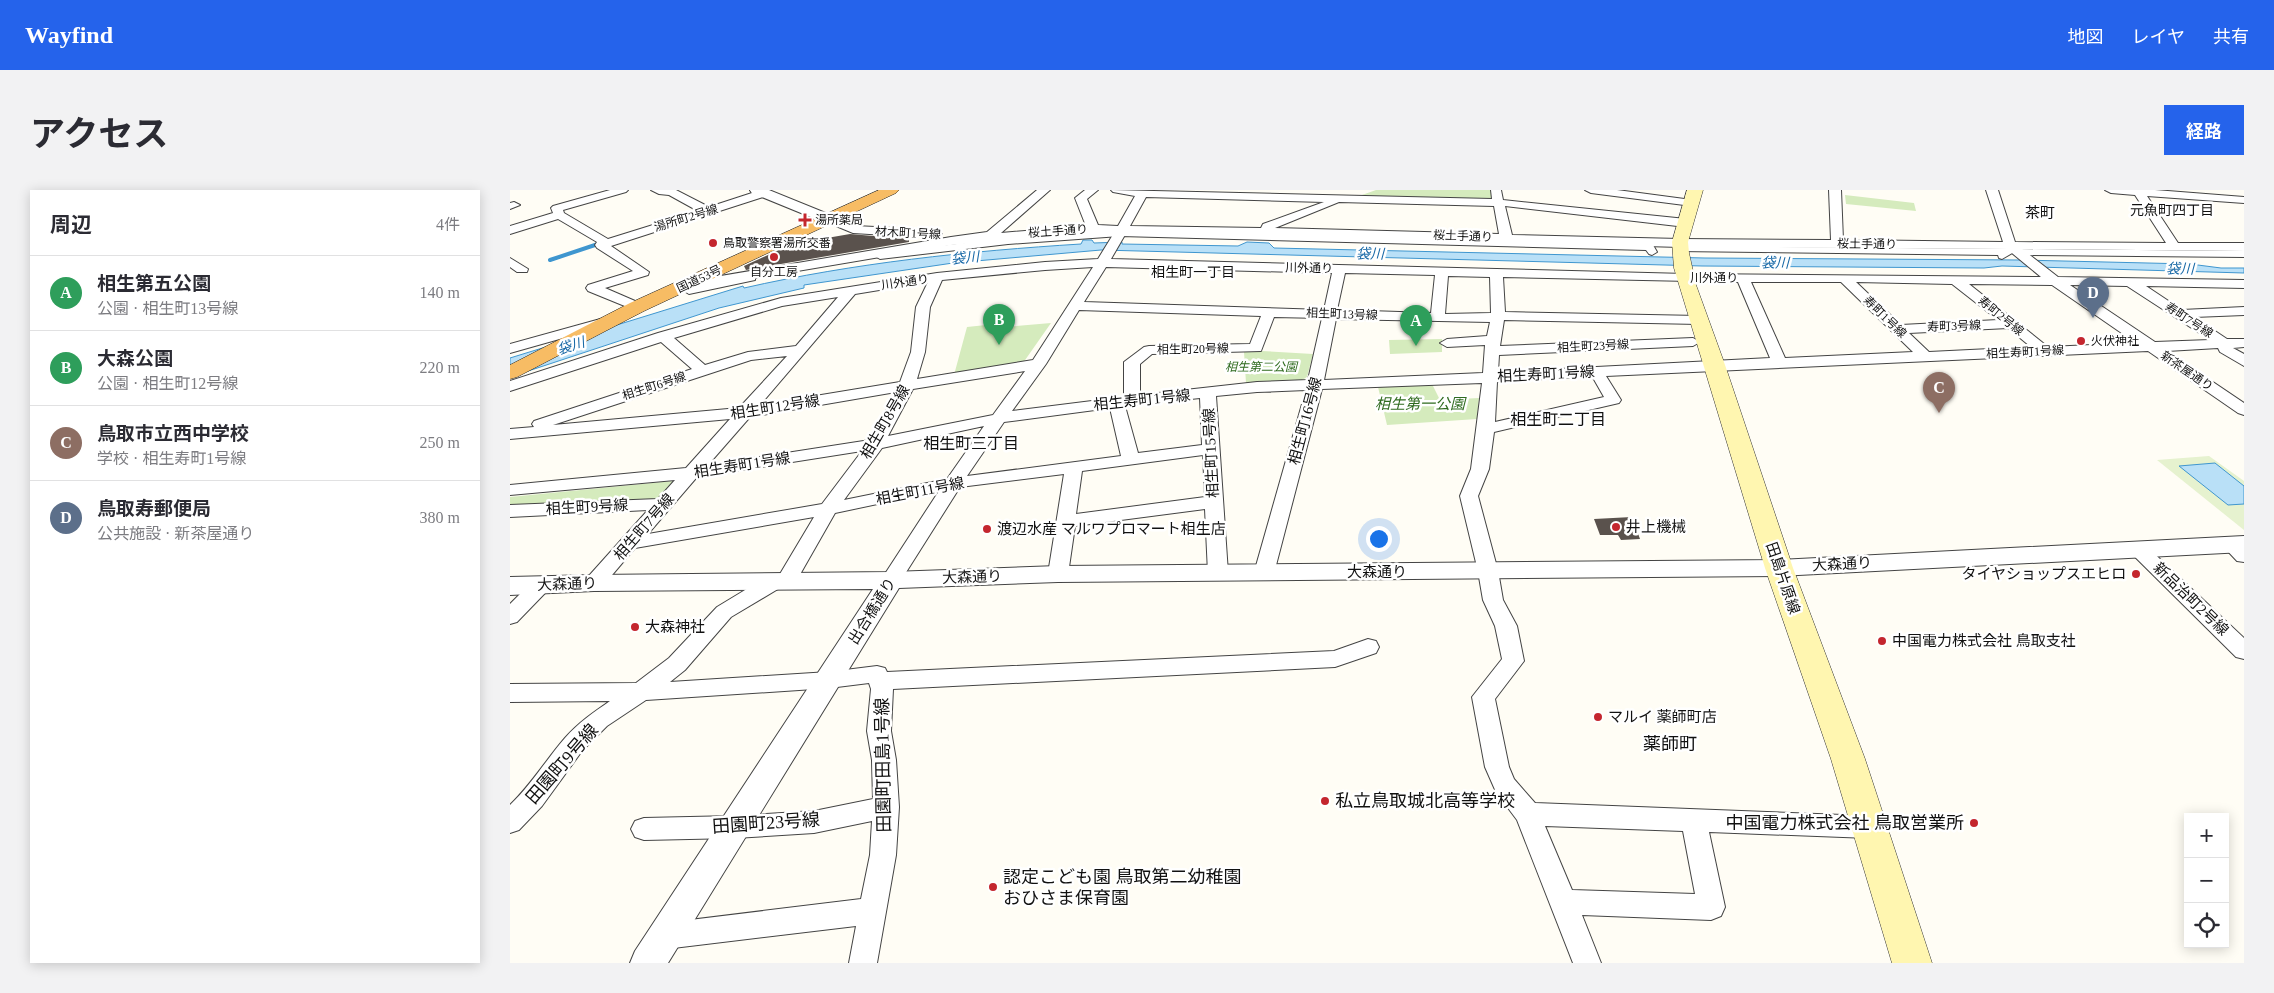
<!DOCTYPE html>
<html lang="ja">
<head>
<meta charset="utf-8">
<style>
  :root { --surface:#fff; --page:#f2f2f3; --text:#2b2b33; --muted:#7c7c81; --line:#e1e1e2; --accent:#2563eb }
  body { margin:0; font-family:"Times New Roman","Noto Sans JP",serif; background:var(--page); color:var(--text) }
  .controls { position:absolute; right:15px; bottom:15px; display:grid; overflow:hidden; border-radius:0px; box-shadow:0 2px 12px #0003 }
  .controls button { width:45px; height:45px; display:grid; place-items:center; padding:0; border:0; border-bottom:1px solid var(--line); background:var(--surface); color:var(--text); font:25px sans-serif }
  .you { position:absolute; left:868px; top:348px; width:18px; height:18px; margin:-12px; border:4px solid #fff; border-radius:50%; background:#1a73e8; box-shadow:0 0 0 8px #1a73e833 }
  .badge { display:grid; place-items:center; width:32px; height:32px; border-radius:50%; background:var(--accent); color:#fff; font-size:16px; font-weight:700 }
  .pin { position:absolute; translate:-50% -41px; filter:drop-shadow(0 1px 2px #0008) }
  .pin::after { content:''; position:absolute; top:26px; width:18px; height:15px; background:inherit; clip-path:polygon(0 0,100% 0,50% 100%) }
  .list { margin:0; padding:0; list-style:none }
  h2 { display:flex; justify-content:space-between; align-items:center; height:65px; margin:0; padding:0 20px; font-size:21px }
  h2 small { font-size:16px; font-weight:400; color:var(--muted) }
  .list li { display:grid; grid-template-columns:32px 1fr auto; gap:15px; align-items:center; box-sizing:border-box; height:75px; padding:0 20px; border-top:1px solid var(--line) }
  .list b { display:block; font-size:19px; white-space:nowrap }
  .list p { margin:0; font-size:16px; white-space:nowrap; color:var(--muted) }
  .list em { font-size:16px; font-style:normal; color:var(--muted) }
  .icon { flex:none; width:28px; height:28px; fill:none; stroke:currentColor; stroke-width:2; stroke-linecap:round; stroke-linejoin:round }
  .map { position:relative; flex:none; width:1734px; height:773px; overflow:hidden; border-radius:0px }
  header { display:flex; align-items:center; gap:30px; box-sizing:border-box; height:70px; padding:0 25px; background:var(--accent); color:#fff }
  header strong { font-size:24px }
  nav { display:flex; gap:28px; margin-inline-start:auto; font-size:18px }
  .intro { display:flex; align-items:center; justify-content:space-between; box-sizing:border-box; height:120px; padding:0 30px }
  h1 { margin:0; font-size:35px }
  .button { padding:12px 22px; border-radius:0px; background:var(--accent); color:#fff; font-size:18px; font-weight:700 }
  main { display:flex; gap:30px; padding:0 30px }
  aside { flex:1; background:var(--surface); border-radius:0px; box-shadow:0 2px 12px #0003 }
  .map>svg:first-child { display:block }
  .green { fill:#d5ebbd }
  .pitch { fill:#e6f2cf }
  .water { fill:#b9e0f7; stroke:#3f96cf }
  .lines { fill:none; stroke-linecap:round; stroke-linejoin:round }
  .stream { stroke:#3f96cf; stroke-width:4 }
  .building { fill:#5a524d }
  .pedestrian-casing { stroke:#444; stroke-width:2 }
  .minor-casing { stroke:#444; stroke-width:2 }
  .tertiary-casing { stroke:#444; stroke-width:2 }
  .secondary-casing { stroke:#333; stroke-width:1 }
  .trunk-casing { stroke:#222; stroke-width:1 }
  .pedestrian { fill:#fff; fill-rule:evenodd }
  .minor { fill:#fff; fill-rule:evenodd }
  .tertiary { fill:#fff; fill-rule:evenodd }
  .secondary { fill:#fff6b0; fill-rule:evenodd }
  .trunk { fill:#f7bc64; fill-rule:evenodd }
  .poi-dot { fill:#c4262e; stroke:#fff; stroke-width:2 }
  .labels { text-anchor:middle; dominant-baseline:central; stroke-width:5; stroke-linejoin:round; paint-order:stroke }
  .far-street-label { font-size:12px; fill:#111; stroke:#fff }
  .far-poi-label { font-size:12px; fill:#111; stroke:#fff; text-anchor:start }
  .far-park-label { font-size:12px; font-style:italic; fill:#2f6b1f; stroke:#fff }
  .far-neighbourhood-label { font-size:14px; fill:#111; stroke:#fff }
  .far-water-label { font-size:14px; font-style:italic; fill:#1768a6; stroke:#fff }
  .far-quarter-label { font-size:15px; fill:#111; stroke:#fff }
  .street-label { font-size:15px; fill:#111; stroke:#fff }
  .park-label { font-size:15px; font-style:italic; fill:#2f6b1f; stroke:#fff }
  .poi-label { font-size:15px; fill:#111; stroke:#fff; text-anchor:start }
  .neighbourhood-label { font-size:16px; fill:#111; stroke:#fff }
  .quarter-label { font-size:18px; fill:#111; stroke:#fff }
  .near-street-label { font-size:18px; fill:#111; stroke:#fff }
  .near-poi-label { font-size:18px; fill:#111; stroke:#fff; text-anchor:start }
</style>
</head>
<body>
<header>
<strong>Wayfind</strong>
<nav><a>地図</a><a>レイヤ</a><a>共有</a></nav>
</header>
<div class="intro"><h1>アクセス</h1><a class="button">経路</a></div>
<main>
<aside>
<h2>周辺<small>4件</small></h2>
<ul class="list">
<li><span class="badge" style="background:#2e9e5b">A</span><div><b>相生第五公園</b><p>公園 · 相生町13号線</p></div><em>140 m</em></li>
<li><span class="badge" style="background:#2e9e5b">B</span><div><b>大森公園</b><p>公園 · 相生町12号線</p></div><em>220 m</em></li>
<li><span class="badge" style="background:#8d6e63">C</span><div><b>鳥取市立西中学校</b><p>学校 · 相生寿町1号線</p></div><em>250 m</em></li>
<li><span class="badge" style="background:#5c6f8a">D</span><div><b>鳥取寿郵便局</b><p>公共施設 · 新茶屋通り</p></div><em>380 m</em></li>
</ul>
</aside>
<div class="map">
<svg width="1734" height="773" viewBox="0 0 1734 773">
  <rect width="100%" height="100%" fill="#fffdf5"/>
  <!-- green -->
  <path class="green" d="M866,0H981L983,9L855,7L852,5Z
    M1335,5L1404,13L1406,21L1336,14Z
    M495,133L496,137L541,133L513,173L444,185L457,137Z
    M932,149V162L880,164L879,150Z
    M752,161L803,164L797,187L792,190L736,193L734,162Z
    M922,194L930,210L969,208L967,229L877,235L868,197Z
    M162,291L164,293L149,309L0,317V307Z"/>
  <!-- pitch -->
  <path class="pitch" d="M1699,266L1734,291V340L1647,270Z"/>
  <!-- water -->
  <path class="water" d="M573,50H582L584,53L612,52V54L728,56L737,52L759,53L764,58L1195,68L1511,70L1680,74L1711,78H1734V83L1492,76L1474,78L1192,76L591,60L443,73L294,95V98L209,118L0,187V168L233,96L234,98C344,73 458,61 571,54Z
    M1705,273L1734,296V314L1718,315L1669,276Z"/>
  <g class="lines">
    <!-- stream -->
    <path class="stream" d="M40,70L88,54"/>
  </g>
  <!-- building -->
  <path class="building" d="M340,44L399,49V52L236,80L234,76L282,54Z
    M1122,327L1130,349L1111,350L1108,345H1090L1084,329Z"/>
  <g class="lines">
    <defs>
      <path id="pedestrian" d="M610,40L1140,54L1143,55L1147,62L1142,65L1139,64L1136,60L610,46L498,54L370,69L365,66L370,63L498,48Z
        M1170,56L1499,59L1504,62L1508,59L1734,61V67L1508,65L1504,62L1492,69L1489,68L1488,65L1167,61V57Z
        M242,85L245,86V90L179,104L174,101L179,98Z"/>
      <path id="minor" d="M100,0H118L116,2L53,20L54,23L98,49L188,21L159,5L149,4L141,0H166L199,17L242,3L240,0H252L255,5L253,7L101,56L139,82L138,85L95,98L132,114L134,117L127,121L78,101L76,98L78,95L123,81L87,58L85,55L87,52L48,29L0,44V36L43,23L41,18L43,16Z
        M527,0H540L491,43L576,36L565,8L575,0H588L577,9L588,35L608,36L625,6L603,2L601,0L982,9L981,0H991L993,10L1176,29L1182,33L1176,37L995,16L1002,45L1170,49L1321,50L1319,0H1331L1333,50L1493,52L1476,0H1488L1505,52L1656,53L1625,5L1601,3L1595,0H1645L1734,7V13L1637,6L1668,53H1734V61L1512,59L1548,87L1734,90V98L1636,96L1672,120L1734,117V125L1684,127L1717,149H1734V157L1723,158L1734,164V176L1710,162L1708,158L1657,161L1734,213V225L1728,223L1638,161L1096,186L1111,210L1109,213L984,242L979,279L968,306L988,381L993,410L1007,436L1014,471L985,509L999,577L1004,589L1025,613L1359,626L1368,629L1372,637L1368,645L1359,648L1199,642L1215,717L1211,726L1201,730L1072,725L1091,773H1063L1007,630L986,602L975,577L962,507L992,469L985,436L973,410L968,381L950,306L961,279L972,193L812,199L764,383L761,388L754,390L747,388L744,383L796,200L747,202L706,206L718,383L715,388L708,390L701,388L698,383L695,319L565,336L558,384L555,389L548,391L541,389L538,384L554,284L450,297L388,395L381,397L374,395L371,390L429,301L325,323L284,395L273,396L221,427L175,480L160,492L319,482L367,476L375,478L377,482L824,461L858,449L866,451L869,457L866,463L825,477L383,499L381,541L386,570L389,617L386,665L367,773H339L346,736L155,759L145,755L141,746L145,737L155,733L351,709L360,665L362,631L304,643L225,648L134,650L125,647L121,639L125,631L134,628L225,626L304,621L363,609L362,570L357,541L361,499L359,493L319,498L136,510L97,536L72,561L32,616L9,640L0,643V615C21,595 36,570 55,548C68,533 84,522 100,511L0,512V494L126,493L159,468L207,417L260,385L270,384L304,327L125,358L91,398L84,400L77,398L74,393L77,388L138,320L0,327V315L148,309L165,290L0,305V295L176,278L220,229L0,249V239L24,237L22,234L24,231L182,179L151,152L0,201V191L148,143L271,108L427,83L535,72L588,69L604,43H583L441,55L175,100L168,96L175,92L441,47L477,42ZM636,7L814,12L753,34L751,38L620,36ZM829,12L984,16L989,44L765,38ZM616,43L746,45L1170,57L1497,59L1531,87L1176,84L601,69ZM583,77L523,170L407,189L415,162L420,117L432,90L535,80ZM596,77L822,83L814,120L574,112ZM835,83L925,85L921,123L827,120ZM938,86L980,87L981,123L935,124ZM993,87L1228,92L1260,168L988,182L989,165L1183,156L1190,152L1183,148L990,156L994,130L1189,134L1196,130L1189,126L995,122ZM418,92L406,117L401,162L390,192L250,215L345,104ZM1241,92H1331L1403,162L1275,168ZM1346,92L1442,94L1488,130L1391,135ZM1459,94L1542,95L1626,153L1538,157ZM1560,95L1617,96L1700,150L1645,152ZM328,107L286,156L238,162L195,175L164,148L272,116ZM569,120L751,126L740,154L639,156L634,157L614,172V207L502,221L536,174ZM764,127L812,128L798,190L747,192L630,205V174L642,164L751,161ZM826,129L980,132L977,146L937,149L930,153L937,157L975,155L973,183L814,190ZM1498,138L1521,157L1419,162L1399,143ZM277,166L229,218L43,235L241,170ZM515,181L483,225L378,246L403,199ZM1082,186L1094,207L985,232L987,192ZM386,202L360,250L198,275L240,227ZM690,208L692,255L628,263L615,216ZM600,218L611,266L457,286L494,232ZM474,236L437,289L334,310L372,258ZM352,261L312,314L138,344L187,287ZM693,265L695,307L566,324L572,281ZM1035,636L1173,641L1185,704L1062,700Z
        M1075,0H1107L1182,10L1188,13L1182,16L1081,3Z
        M4,12L10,15L0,19V13Z
        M318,25L345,36L426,40L432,44L426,48L343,43L314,31L312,29Z
        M0,68L18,79L17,82H7L0,77Z
        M94,128L101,132L99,135L0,163V154Z
        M1721,348L1728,350L1734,355V372L1727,371L1711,354L1714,350Z
        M1627,352L1634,354L1734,448V469L1726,467L1620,362L1617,358L1620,354Z
        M31,388L38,390L41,395L38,400L7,432L0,434V414L24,390Z"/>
      <path id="tertiary" d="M240,0H259L323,26L325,29L323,32H313L242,3Z
        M1734,346V362L1269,386L548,392L389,398L158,773H120L125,761L363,399L84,401L0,405V387L84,385L381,382L548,376L1269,370Z"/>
      <path id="secondary" d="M1177,0H1193L1178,52L1179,63L1186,95L1215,175L1283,378L1355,569L1422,773H1382L1321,569L1255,378L1164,78L1162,52Z"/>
      <path id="trunk" d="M369,0H389L386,3L134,121L7,187L0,189V175L120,113Z"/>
    </defs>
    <!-- pedestrian casing -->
    <use href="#pedestrian" class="pedestrian-casing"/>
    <!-- minor casing -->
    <use href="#minor" class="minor-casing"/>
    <!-- tertiary casing -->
    <use href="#tertiary" class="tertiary-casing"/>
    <!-- secondary casing -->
    <use href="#secondary" class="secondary-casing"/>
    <!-- trunk casing -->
    <use href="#trunk" class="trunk-casing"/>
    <!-- pedestrian -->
    <use href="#pedestrian" class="pedestrian"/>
    <!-- minor -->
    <use href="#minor" class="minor"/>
    <!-- tertiary -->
    <use href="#tertiary" class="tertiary"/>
    <!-- secondary -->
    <use href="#secondary" class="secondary"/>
    <!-- trunk -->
    <use href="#trunk" class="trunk"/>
  </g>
  <!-- markers -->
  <g class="poi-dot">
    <path d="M292.5 22.5h5v5h5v5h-5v5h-5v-5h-5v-5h5z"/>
    <circle cx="203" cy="53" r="5"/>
    <circle cx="264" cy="67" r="5"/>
    <circle cx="1571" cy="151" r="5"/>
    <circle cx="1106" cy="337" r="5"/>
    <circle cx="477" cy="339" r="5"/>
    <circle cx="1626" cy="384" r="5"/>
    <circle cx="125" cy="437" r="5"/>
    <circle cx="1372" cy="451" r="5"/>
    <circle cx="1088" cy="527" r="5"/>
    <circle cx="815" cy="611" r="5"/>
    <circle cx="1464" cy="633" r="5"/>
    <circle cx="483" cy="697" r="5"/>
  </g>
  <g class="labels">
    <!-- far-street labels -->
    <g class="far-street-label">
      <text transform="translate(176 28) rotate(-17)">湯所町2号線</text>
      <text transform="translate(548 41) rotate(-4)">桜土手通り</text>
      <text transform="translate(398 43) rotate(3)">材木町1号線</text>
      <text transform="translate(953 46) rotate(2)">桜土手通り</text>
      <text transform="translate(1357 54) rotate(1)">桜土手通り</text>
      <text transform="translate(799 78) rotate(1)">川外通り</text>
      <text x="1204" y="88">川外通り</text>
      <text transform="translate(189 89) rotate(-25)">国道53号</text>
      <text transform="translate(395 92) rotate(-8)">川外通り</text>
      <text transform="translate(832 124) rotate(2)">相生町13号線</text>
      <text transform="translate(1491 126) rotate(39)">寿町2号線</text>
      <text transform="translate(1375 127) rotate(44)">寿町1号線</text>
      <text transform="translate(1679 130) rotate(33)">寿町7号線</text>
      <text transform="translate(1444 136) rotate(-2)">寿町3号線</text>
      <text transform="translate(1083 156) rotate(-3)">相生町23号線</text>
      <text transform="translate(683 159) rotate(-1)">相生町20号線</text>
      <text transform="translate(1515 162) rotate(-3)">相生寿町1号線</text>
      <text transform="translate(1677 181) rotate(34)">新茶屋通り</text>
      <text transform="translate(144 196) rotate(-18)">相生町6号線</text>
    </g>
    <!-- far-poi labels -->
    <g class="far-poi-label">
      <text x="305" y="30">湯所薬局</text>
      <text x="213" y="53">鳥取警察署湯所交番</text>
      <text x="264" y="82" text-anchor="middle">自分工房</text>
      <text x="1581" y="151">火伏神社</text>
    </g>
    <!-- far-park labels -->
    <g class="far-park-label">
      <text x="751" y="177">相生第二公園</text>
    </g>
    <!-- far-neighbourhood labels -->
    <g class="far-neighbourhood-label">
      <text x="1662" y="20">元魚町四丁目</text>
      <text x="683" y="82">相生町一丁目</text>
    </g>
    <!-- far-water labels -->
    <g class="far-water-label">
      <text transform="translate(860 64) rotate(1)">袋川</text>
      <text transform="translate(455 68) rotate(-5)">袋川</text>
      <text transform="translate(1265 73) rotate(1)">袋川</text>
      <text transform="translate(1670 79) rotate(1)">袋川</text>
      <text transform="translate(61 156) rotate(-17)">袋川</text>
    </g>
    <!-- far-quarter labels -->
    <g class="far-quarter-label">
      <text x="1530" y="23">茶町</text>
    </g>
    <!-- street labels -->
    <g class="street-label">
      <text transform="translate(1036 184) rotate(-3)">相生寿町1号線</text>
      <text transform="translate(632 210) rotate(-6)">相生寿町1号線</text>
      <text transform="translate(265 217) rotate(-9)">相生町12号線</text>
      <text transform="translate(795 231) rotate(-75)">相生町16号線</text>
      <text transform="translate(375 232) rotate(-60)">相生町8号線</text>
      <text transform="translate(701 263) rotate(-93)">相生町15号線</text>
      <text transform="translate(232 275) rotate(-9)">相生寿町1号線</text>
      <text transform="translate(410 301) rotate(-11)">相生町11号線</text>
      <text transform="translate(77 317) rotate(-3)">相生町9号線</text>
      <text transform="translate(134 337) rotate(-49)">相生町7号線</text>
      <text transform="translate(1332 374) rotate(-3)">大森通り</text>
      <text x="867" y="382">大森通り</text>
      <text transform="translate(462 387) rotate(-2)">大森通り</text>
      <text transform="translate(1273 388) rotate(71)">田島片原線</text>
      <text transform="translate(57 394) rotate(-2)">大森通り</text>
      <text transform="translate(1681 409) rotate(44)">新品治町2号線</text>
      <text transform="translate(362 421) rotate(-58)">出合橋通り</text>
    </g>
    <!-- park labels -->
    <g class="park-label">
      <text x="910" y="214">相生第一公園</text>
    </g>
    <!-- poi labels -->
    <g class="poi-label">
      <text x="1116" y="337">井上機械</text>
      <text x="487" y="339">渡辺水産 マルワプロマート相生店</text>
      <text x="1616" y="384" text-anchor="end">タイヤショップスエヒロ</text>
      <text x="135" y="437">大森神社</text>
      <text x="1382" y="451">中国電力株式会社 鳥取支社</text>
      <text x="1098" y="527">マルイ 薬師町店</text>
    </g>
    <!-- neighbourhood labels -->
    <g class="neighbourhood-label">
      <text x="1048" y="229">相生町二丁目</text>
      <text x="461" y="253">相生町三丁目</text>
    </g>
    <!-- quarter labels -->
    <g class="quarter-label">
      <text x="1160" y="554">薬師町</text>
    </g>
    <!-- near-street labels -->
    <g class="near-street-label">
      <text transform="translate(52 574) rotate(-49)">田園町9号線</text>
      <text transform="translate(373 575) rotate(-91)">田園町田島1号線</text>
      <text transform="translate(256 633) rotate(-4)">田園町23号線</text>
    </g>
    <!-- near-poi labels -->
    <g class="near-poi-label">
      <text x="825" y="611">私立鳥取城北高等学校</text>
      <text x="1454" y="633" text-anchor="end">中国電力株式会社 鳥取営業所</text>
      <text x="493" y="687">認定こども園 鳥取第二幼稚園<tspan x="493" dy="21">おひさま保育園</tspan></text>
    </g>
  </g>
</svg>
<div class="controls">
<button>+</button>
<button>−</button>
<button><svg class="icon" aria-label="locate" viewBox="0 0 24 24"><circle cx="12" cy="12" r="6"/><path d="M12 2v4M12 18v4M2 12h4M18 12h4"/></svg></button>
</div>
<div class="you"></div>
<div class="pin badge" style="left:906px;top:156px;background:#2e9e5b">A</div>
<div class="pin badge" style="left:489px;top:155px;background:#2e9e5b">B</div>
<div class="pin badge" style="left:1429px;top:223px;background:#8d6e63">C</div>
<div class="pin badge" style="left:1583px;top:128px;background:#5c6f8a">D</div>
</div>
</main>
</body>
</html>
